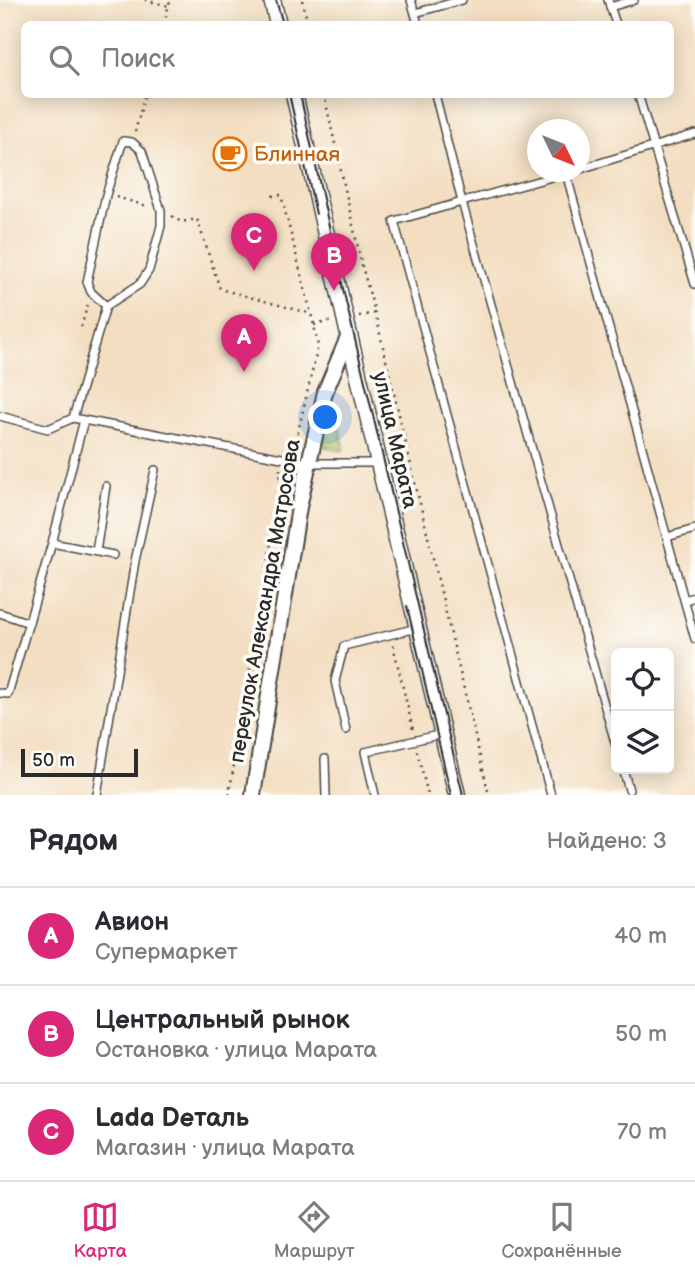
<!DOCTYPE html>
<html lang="ru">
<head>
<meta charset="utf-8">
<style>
  :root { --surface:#fff; --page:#f7f7f7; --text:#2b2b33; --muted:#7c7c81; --line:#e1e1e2; --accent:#db2777 }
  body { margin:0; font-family:"Balsamiq Sans",sans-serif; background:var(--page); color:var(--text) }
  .controls { position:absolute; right:21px; bottom:21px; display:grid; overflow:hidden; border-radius:10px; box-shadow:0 4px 18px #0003 }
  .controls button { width:63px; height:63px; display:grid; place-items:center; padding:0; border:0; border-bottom:2px solid var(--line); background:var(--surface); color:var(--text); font:35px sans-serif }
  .compass { position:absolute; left:527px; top:119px; width:63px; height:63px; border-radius:50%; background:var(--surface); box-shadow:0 4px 18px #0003; rotate:133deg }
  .scale { position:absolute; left:21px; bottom:18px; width:117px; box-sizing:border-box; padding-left:7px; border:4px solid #2b2b2b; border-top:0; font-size:19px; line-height:24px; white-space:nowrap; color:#2b2b2b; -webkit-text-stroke:5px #fdfcf7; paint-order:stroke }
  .you { position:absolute; left:326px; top:418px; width:24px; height:24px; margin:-18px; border:5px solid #fff; border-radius:50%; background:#1a73e8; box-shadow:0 0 0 10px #1a73e833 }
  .badge { display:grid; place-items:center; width:46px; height:46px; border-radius:50%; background:var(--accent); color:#fff; font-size:23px; font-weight:700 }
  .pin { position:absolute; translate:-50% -58px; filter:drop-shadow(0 2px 4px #0008) }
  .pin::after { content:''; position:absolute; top:37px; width:24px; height:21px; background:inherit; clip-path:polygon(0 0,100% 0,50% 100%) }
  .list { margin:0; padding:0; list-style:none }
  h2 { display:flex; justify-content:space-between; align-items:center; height:91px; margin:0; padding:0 28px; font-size:30px }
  h2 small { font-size:23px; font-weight:400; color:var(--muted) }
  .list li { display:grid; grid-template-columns:46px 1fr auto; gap:21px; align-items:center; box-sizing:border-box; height:98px; padding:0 28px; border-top:2px solid var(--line) }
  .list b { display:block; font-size:26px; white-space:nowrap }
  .list p { margin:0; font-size:23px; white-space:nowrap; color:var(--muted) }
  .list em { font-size:23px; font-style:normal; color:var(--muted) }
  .icon { flex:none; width:38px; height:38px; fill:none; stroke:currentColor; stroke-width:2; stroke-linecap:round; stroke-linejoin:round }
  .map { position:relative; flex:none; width:695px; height:795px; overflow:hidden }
  .search { position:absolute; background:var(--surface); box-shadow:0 4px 18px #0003; left:21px; right:21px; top:21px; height:77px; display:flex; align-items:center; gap:18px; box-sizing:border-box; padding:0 24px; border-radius:10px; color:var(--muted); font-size:26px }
  .sheet { height:385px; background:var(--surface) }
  nav { display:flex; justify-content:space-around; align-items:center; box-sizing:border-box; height:98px; border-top:2px solid var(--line); background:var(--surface); font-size:19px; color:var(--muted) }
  nav a { display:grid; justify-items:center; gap:4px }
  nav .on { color:var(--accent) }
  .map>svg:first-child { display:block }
  .grass { fill:url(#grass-tufts); stroke:#6e784a; stroke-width:2 }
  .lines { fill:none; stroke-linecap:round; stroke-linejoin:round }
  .service-casing { stroke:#494642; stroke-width:10 }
  .minor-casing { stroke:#494642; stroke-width:18 }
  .tertiary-casing { stroke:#494642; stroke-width:19 }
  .path { stroke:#494642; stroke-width:2.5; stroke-dasharray:2 5; stroke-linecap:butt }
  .service { stroke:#fff; stroke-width:7 }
  .minor { stroke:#fff; stroke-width:14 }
  .tertiary { stroke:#fff; stroke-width:16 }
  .tram { stroke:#2b2b2b; stroke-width:2 }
  .labels { text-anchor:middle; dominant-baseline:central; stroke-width:7; stroke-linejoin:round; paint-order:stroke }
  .food-label { font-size:21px; fill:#c56008; stroke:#fdfcf7; text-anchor:start }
  .street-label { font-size:21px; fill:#2b2b2b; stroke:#fdfcf7 }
</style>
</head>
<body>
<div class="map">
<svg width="695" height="795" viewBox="0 0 695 795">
  <defs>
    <pattern id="grass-tufts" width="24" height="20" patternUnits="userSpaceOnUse" patternTransform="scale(1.75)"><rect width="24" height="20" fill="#b0c469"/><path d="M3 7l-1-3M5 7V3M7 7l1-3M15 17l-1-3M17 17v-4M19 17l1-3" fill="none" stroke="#8f9f57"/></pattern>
  </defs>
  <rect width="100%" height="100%" fill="#fdfcf7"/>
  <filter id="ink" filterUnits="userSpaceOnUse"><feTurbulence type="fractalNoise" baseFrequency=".0143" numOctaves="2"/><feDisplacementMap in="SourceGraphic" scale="14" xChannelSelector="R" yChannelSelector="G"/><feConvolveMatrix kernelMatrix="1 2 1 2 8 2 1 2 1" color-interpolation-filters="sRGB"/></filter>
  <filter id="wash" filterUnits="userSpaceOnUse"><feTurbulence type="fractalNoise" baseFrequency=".00686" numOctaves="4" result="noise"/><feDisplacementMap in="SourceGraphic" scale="28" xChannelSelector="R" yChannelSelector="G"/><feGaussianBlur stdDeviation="1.57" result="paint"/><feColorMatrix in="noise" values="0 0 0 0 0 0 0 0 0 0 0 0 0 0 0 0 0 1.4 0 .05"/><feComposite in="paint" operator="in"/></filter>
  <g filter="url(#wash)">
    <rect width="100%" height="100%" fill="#f3dec1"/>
    <!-- grass -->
    <path class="grass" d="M333,405L335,406L344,447L343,450H337L324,446L323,442L329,407Z"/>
  </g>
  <g filter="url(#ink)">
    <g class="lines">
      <defs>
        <path id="service" d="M411,0L418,24
          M608,0L616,24
          M610,7L634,0
          M415,13L462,0
          M435,94L462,202L394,221L551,795
          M638,94L695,284
          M580,169L695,134
          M0,416L48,429L73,418L308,463H379
          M73,418L106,306L140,284L149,270L161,226V210L142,151L132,142L123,141L106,195L87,282L91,292L106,306
          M667,537L695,529
          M52,543L113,555
          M96,552L106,486
          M684,600L695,597
          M0,613L29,623
          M0,693L8,694L52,543L84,420
          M346,730L335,681L344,646L417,628
          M616,746L462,202L566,173L695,639
          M325,759L326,795
          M623,769L629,790
          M97,795L135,561L155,470
          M375,795L365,752L442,734"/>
        <path id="minor" d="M253,795L299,507L325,392L349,335"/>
        <path id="tertiary" d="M272,0L278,24
          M294,94L349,335L457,795"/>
      </defs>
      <!-- service casing -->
      <use href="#service" class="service-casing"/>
      <!-- minor casing -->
      <use href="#minor" class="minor-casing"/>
      <!-- tertiary casing -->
      <use href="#tertiary" class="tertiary-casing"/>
      <!-- path -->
      <path class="path" d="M145,0L169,6
        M302,0L308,24
        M164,24L170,0
        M324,94L362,266L375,313L489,795
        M135,132L145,94
        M272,196L281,195L314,325L318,346L294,449
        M116,197L147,206
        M172,216L181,222L197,219L220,289L312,314
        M359,316L375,313
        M314,325L332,321
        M81,327L88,304
        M393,645L413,730
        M417,751L428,795
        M229,795L281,483L280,469"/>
      <!-- service -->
      <use href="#service" class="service"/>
      <!-- minor -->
      <use href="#minor" class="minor"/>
      <!-- tertiary -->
      <use href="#tertiary" class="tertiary"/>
      <!-- tram -->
      <path class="tram" d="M276,0L283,24
        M289,94L316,214
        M300,94L339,272L463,795
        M407,606L451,795"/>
    </g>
  </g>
  <!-- icons -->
  <defs>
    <symbol id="cafe-ring" viewBox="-11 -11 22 22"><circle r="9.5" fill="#fdfcf7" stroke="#e8710a" stroke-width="1.5"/><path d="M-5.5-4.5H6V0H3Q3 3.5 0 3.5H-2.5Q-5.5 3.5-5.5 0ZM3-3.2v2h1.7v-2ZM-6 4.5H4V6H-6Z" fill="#e8710a"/></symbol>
  </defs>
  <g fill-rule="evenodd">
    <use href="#cafe-ring" x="211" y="135" width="38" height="38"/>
  </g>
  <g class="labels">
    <!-- food labels -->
    <g class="food-label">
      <text x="254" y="154">Блинная</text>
    </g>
    <!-- street labels -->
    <g class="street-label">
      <text transform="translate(395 440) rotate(77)">улица Марата</text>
      <text transform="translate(265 601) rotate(-80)">переулок Александра Матросова</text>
    </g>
  </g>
</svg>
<div class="controls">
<button><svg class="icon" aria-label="locate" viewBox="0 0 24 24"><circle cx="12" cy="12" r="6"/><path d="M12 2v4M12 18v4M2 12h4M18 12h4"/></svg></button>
<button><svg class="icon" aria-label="layers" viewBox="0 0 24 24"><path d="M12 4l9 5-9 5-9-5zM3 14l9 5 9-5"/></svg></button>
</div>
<svg class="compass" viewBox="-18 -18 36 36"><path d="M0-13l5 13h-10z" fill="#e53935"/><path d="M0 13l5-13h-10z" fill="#7c7c81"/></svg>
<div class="scale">50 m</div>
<div class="you"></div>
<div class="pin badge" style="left:244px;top:372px">A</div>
<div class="pin badge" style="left:334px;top:291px">B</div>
<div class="pin badge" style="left:254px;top:271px">C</div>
<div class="search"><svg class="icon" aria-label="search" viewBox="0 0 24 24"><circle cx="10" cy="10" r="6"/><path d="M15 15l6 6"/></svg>Поиск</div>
</div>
<section class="sheet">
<h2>Рядом<small>Найдено: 3</small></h2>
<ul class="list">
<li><span class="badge">A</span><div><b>Авион</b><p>Супермаркет</p></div><em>40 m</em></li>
<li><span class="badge">B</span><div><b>Центральный рынок</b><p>Остановка · улица Марата</p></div><em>50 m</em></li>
<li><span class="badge">C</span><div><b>Lada Dеталь</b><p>Магазин · улица Марата</p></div><em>70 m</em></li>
</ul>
</section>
<nav>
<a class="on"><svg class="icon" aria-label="map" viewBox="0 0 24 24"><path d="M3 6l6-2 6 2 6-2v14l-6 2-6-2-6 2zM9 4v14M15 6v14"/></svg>Карта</a>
<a><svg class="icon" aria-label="directions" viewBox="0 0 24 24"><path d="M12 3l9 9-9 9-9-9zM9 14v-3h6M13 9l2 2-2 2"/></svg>Маршрут</a>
<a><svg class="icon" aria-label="saved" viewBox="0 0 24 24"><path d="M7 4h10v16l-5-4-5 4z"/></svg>Сохранённые</a>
</nav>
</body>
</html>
